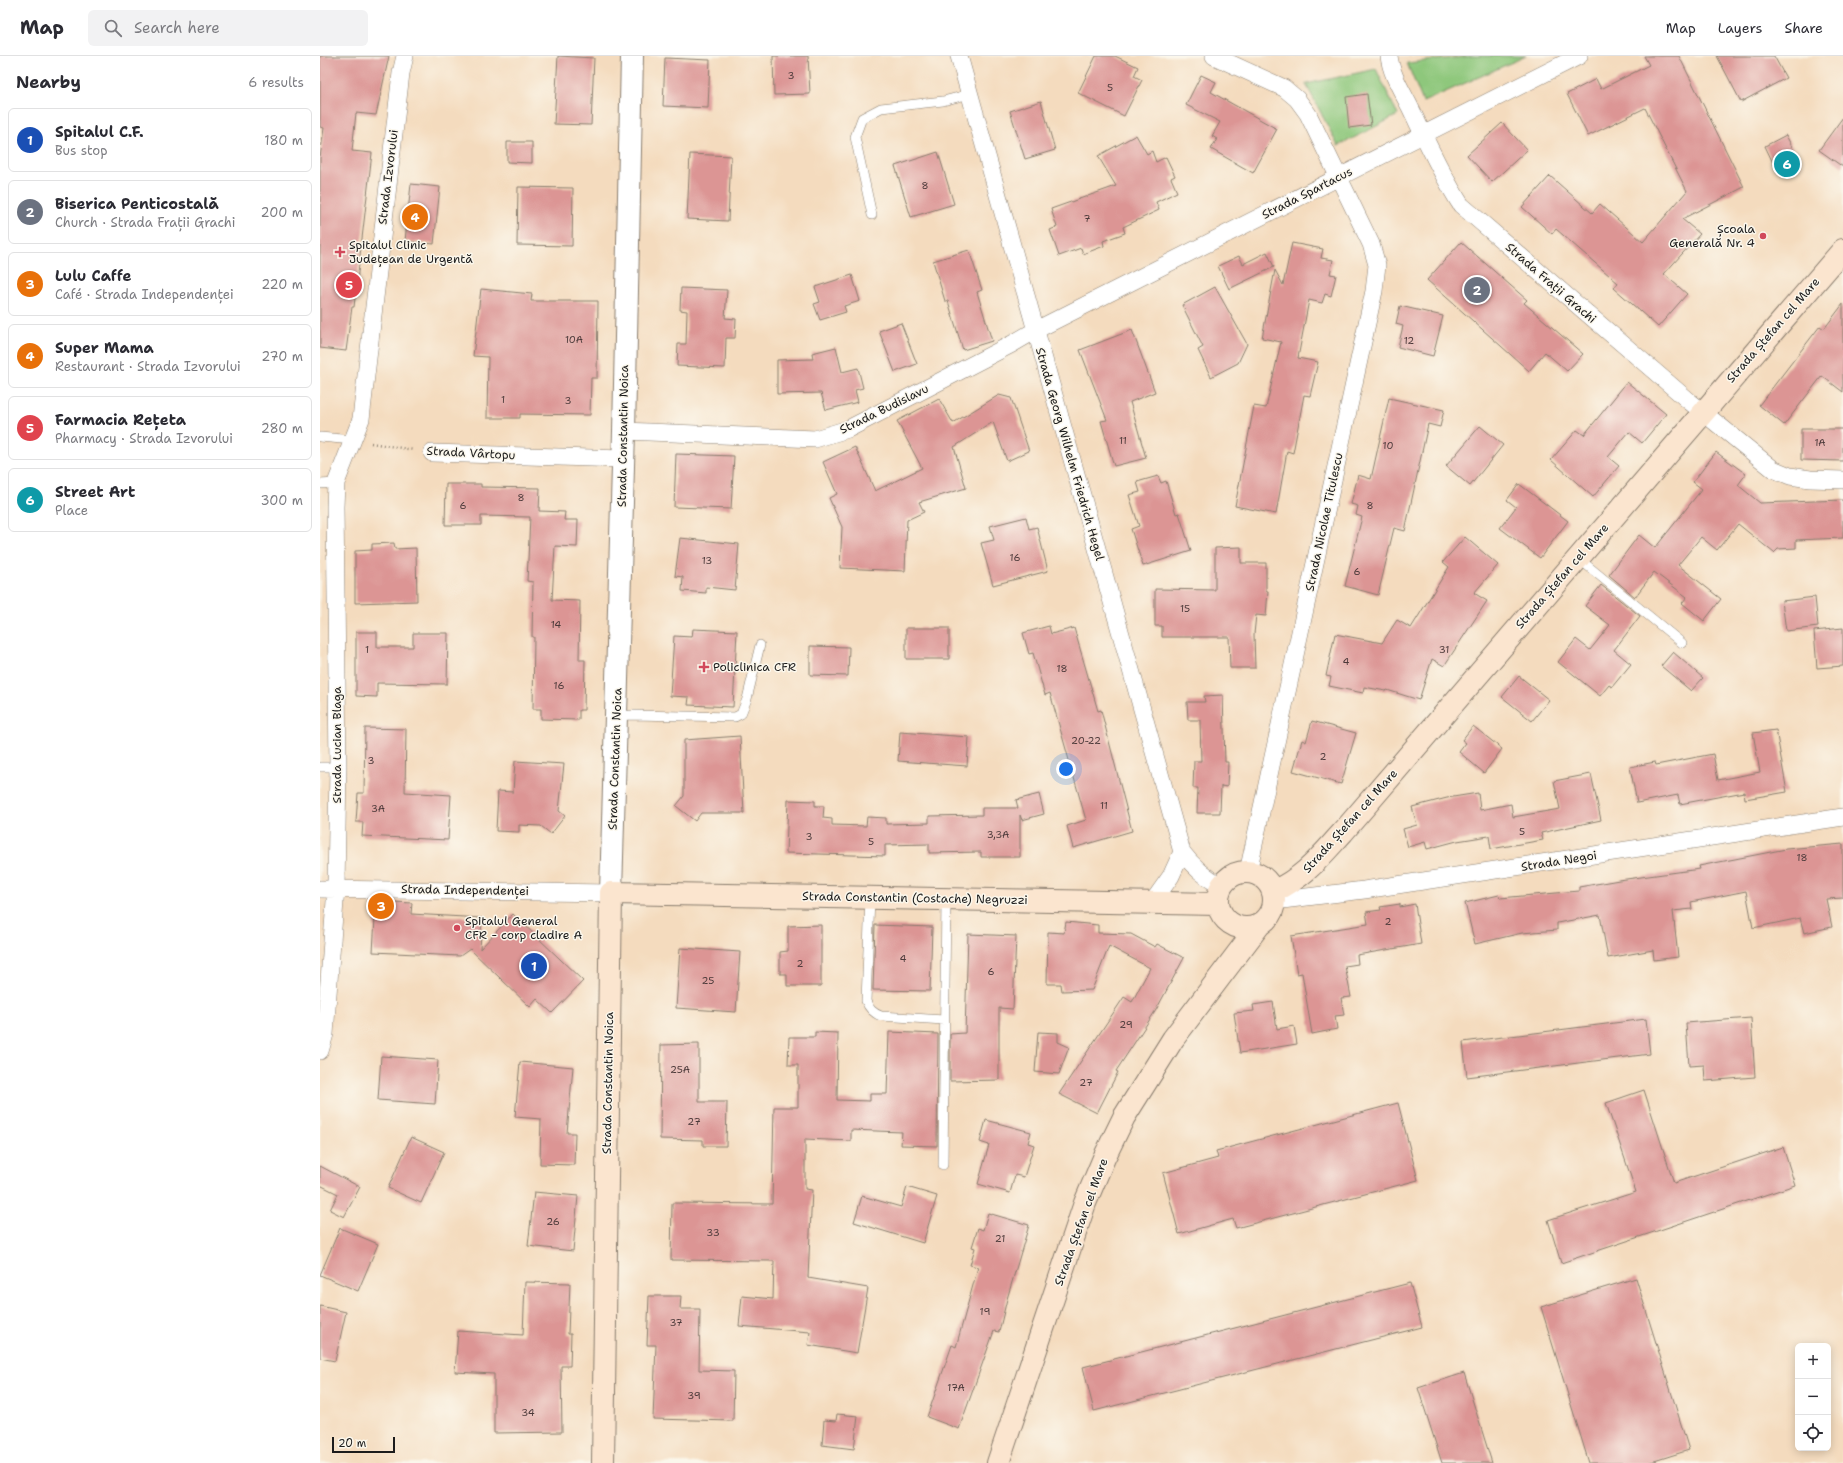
<!DOCTYPE html>
<html lang="en">
<head>
<meta charset="utf-8">
<style>
  :root { --surface:#fff; --page:#f2f2f3; --text:#2b2b33; --muted:#7c7c81; --line:#e1e1e2; --accent:#b45309 }
  body { margin:0; font-family:"Shantell Sans",sans-serif; background:var(--page); color:var(--text) }
  .controls { position:absolute; right:12px; bottom:12px; display:grid; overflow:hidden; border-radius:6px; box-shadow:0 2px 10px #0003 }
  .controls button { width:36px; height:36px; display:grid; place-items:center; padding:0; border:0; border-bottom:1px solid var(--line); background:var(--surface); color:var(--text); font:20px sans-serif }
  .scale { position:absolute; left:12px; bottom:10px; width:63px; box-sizing:border-box; padding-left:4px; border:2px solid #1c1c1c; border-top:0; font-size:11px; line-height:14px; white-space:nowrap; color:#1c1c1c; -webkit-text-stroke:3px #fbf7ec; paint-order:stroke }
  .you { position:absolute; left:746px; top:713px; width:14px; height:14px; margin:-10px; border:3px solid #fff; border-radius:50%; background:#1a73e8; box-shadow:0 0 0 6px #1a73e833 }
  .badge { display:grid; place-items:center; width:26px; height:26px; border-radius:50%; background:var(--accent); color:#fff; font-size:13px; font-weight:700 }
  .pin { position:absolute; translate:-50% -50%; border:2px solid #fff; box-shadow:0 1px 4px #0006 }
  .list { margin:0; padding:0; list-style:none }
  h2 { display:flex; justify-content:space-between; align-items:center; height:52px; margin:0; padding:0 16px; font-size:17px }
  h2 small { font-size:13px; font-weight:400; color:var(--muted) }
  .list li { display:grid; grid-template-columns:26px 1fr auto; gap:12px; align-items:center; box-sizing:border-box; height:64px; margin:0 8px 8px; padding:0 8px; border:1px solid var(--line); border-radius:6px }
  .list b { display:block; font-size:15px; white-space:nowrap }
  .list p { margin:0; font-size:13px; white-space:nowrap; color:var(--muted) }
  .list em { font-size:13px; font-style:normal; color:var(--muted) }
  .icon { flex:none; width:22px; height:22px; fill:none; stroke:currentColor; stroke-width:2; stroke-linecap:round; stroke-linejoin:round }
  .map { position:relative; flex:none; width:1523px; height:1407px; overflow:hidden }
  header { display:flex; align-items:center; gap:24px; box-sizing:border-box; height:56px; padding:0 20px; background:var(--surface); border-bottom:1px solid var(--line) }
  header strong { font-size:19px }
  nav { display:flex; gap:22px; margin-inline-start:auto; font-size:14px }
  .search { width:280px; height:36px; background:var(--page); display:flex; align-items:center; gap:10px; box-sizing:border-box; padding:0 14px; border-radius:6px; color:var(--muted); font-size:15px }
  main { display:flex }
  aside { flex:1; background:var(--surface) }
  .map>svg:first-child { display:block }
  .green { fill:#8ec77c; stroke:#55724c }
  .building { fill:#dc9594 }
  .lines { fill:none; stroke-linecap:round; stroke-linejoin:round }
  .service-casing { stroke:#887c6d; stroke-width:10 }
  .minor-casing { stroke:#887c6d; stroke-width:18 }
  .tertiary-casing { stroke:#887c6d; stroke-width:24 }
  .secondary-casing { stroke:#887c6d; stroke-width:24 }
  .path { stroke:#887c6d; stroke-width:2.5; stroke-dasharray:1 3; stroke-linecap:butt }
  .service { stroke:#fff; stroke-width:9 }
  .minor { stroke:#fff; stroke-width:17 }
  .tertiary { stroke:#fff; stroke-width:22 }
  .secondary { stroke:#fbe5cf; stroke-width:22 }
  .poi-dot { fill:#d1495b; stroke:#fbf7ec; stroke-width:1.5 }
  .labels { text-anchor:middle; dominant-baseline:central; stroke-width:3; stroke-linejoin:round; paint-order:stroke }
  .number-label { font-size:10px; fill:#4c3a3a }
  .street-label { font-size:12px; fill:#1c1c1c; stroke:#fbf7ec }
  .poi-label { font-size:12px; fill:#1c1c1c; stroke:#fbf7ec; text-anchor:start }
</style>
</head>
<body>
<header>
<strong>Map</strong>
<div class="search"><svg class="icon" aria-label="search" viewBox="0 0 24 24"><circle cx="10" cy="10" r="6"/><path d="M15 15l6 6"/></svg>Search here</div>
<nav><a>Map</a><a>Layers</a><a>Share</a></nav>
</header>
<main>
<aside>
<h2>Nearby<small>6 results</small></h2>
<ul class="list">
<li><span class="badge" style="background:#1a4fb4">1</span><div><b>Spitalul C.F.</b><p>Bus stop</p></div><em>180 m</em></li>
<li><span class="badge" style="background:#6b7280">2</span><div><b>Biserica Penticostală</b><p>Church · Strada Frații Grachi</p></div><em>200 m</em></li>
<li><span class="badge" style="background:#e8710a">3</span><div><b>Lulu Caffe</b><p>Café · Strada Independenței</p></div><em>220 m</em></li>
<li><span class="badge" style="background:#e8710a">4</span><div><b>Super Mama</b><p>Restaurant · Strada Izvorului</p></div><em>270 m</em></li>
<li><span class="badge" style="background:#e0444e">5</span><div><b>Farmacia Rețeta</b><p>Pharmacy · Strada Izvorului</p></div><em>280 m</em></li>
<li><span class="badge" style="background:#0f9aa8">6</span><div><b>Street Art</b><p>Place</p></div><em>300 m</em></li>
</ul>
</aside>
<div class="map">
<svg width="1523" height="1407" viewBox="0 0 1523 1407">
  <rect width="100%" height="100%" fill="#fbf7ec"/>
  <filter id="ink" filterUnits="userSpaceOnUse"><feTurbulence type="fractalNoise" baseFrequency=".025" numOctaves="2"/><feDisplacementMap in="SourceGraphic" scale="8" xChannelSelector="R" yChannelSelector="G"/><feConvolveMatrix kernelMatrix="1 2 1 2 8 2 1 2 1" color-interpolation-filters="sRGB"/></filter>
  <filter id="wash" filterUnits="userSpaceOnUse"><feTurbulence type="fractalNoise" baseFrequency=".012" numOctaves="4" result="noise"/><feDisplacementMap in="SourceGraphic" scale="16" xChannelSelector="R" yChannelSelector="G"/><feGaussianBlur stdDeviation="0.9" result="paint"/><feColorMatrix in="noise" values="0 0 0 0 0 0 0 0 0 0 0 0 0 0 0 0 0 1.4 0 .05"/><feComposite in="paint" operator="in"/></filter>
  <g filter="url(#wash)">
    <rect width="100%" height="100%" fill="#f4dbbe"/>
    <!-- green -->
    <path class="green" d="M1153,0H1206L1103,46L1087,7Z
      M1056,13L1078,59L1018,90L986,28Z"/>
    <g id="blocks">
      <!-- building -->
      <path class="building" d="M0,0H69L56,59L36,57L32,95L52,97L34,251H32L26,295L0,292V102L4,72L0,71Z
        M238,0L274,2L271,69L234,68Z
        M453,0H488L490,38L454,39Z
        M776,0H795L818,11L814,20L822,24L804,60L758,37Z
        M1324,0H1359L1424,131L1362,163L1380,178L1344,218L1367,238L1338,271L1294,232L1298,227L1236,173L1232,178L1202,151L1230,120L1272,157L1280,148L1323,186L1367,135L1325,52L1268,80L1247,38L1276,23L1281,33L1329,9Z
        M1397,0H1454L1466,22L1421,46Z
        M345,2L390,4L388,52L343,50Z
        M881,19L896,26L891,36L957,73L933,117L891,93L897,83L892,80L900,66L866,49Z
        M1047,38L1051,69L1029,72L1026,41Z
        M721,45L735,94L705,103L690,55Z
        M1523,61V111L1499,94Z
        M1182,67L1207,94L1172,126L1147,99Z
        M816,79L827,98L832,95L836,106L846,101L855,120L851,122L857,136L836,146L839,154L803,171L805,177L783,185L784,190L763,198L761,192L739,200L730,174L737,171L731,153L796,130L778,100Z
        M1466,79L1476,99L1454,109L1445,90Z
        M187,86H212V107L187,106Z
        M618,96L634,148L591,161L575,110Z
        M370,98L411,100L408,165L367,163Z
        M91,128L120,131L114,188L85,185Z
        M198,131L253,132L252,190L197,189Z
        M1141,186L1207,244L1204,247L1263,298L1247,315L1225,296L1209,315L1107,224Z
        M972,187L1003,193L1001,202L1013,204L1010,218L1016,219L1011,240L1005,238L1002,247L989,244L978,302L998,306L990,340L984,339L973,397L967,395L956,458L915,450L934,350L946,352L961,286L942,282L955,214L963,229Z
        M649,194L662,234L657,236L672,285L643,294L628,245H625L613,205Z
        M947,196L954,211L909,233L898,210L919,200L923,208Z
        M532,219L540,245L524,250L526,256L500,264L494,248L500,246L495,231Z
        M895,231L927,288L918,307L891,321L878,294L883,291L862,249Z
        M361,232L407,234L405,262L416,263L415,282H406L405,312L357,310L358,288H366L367,255L360,254Z
        M161,233L212,238L211,245H278L277,322H271L270,359L200,358V362H167L168,301L153,300Z
        M1523,248V336L1502,320L1464,369L1439,349L1500,270L1504,273Z
        M1080,250L1123,260L1113,300L1078,291L1083,270L1076,268Z
        M581,267L597,308L575,316L559,275Z
        M812,274L835,336L810,346L826,402L794,410L781,365L787,364L760,294Z
        M516,291L522,316L538,312L543,332L535,334L538,346L506,354L501,337L457,338V304L493,303L492,297Z
        M1307,326L1346,358L1322,387L1309,376L1288,401L1299,410L1273,441L1231,404L1257,374L1264,379Z
        M679,339L691,342L709,395L687,405L673,366L634,391L646,432L599,446L604,456L587,464L585,515L520,512L522,471L509,442L517,438L503,406L535,391L555,435L602,412L577,365L619,343L633,367Z
        M1069,342L1124,354L1120,371L1108,368L1085,475L1074,472L1058,539L1025,530L1042,461L1036,459L1038,450L1031,448L1038,419L1051,423Z
        M1160,370L1183,389L1150,430L1126,410Z
        M1481,373H1523V405L1481,404Z
        M1396,396L1426,418L1418,429L1440,447L1523,444V482L1476,484V492L1458,493L1454,497L1418,468L1397,494L1381,481L1358,509L1401,543L1384,565L1362,547L1367,541L1334,516L1315,541L1289,519L1319,479L1335,492L1382,433L1373,426Z
        M356,398L414,400L411,453L354,451Z
        M838,420L841,427L846,425L856,458L859,457L871,495L823,510L811,473L819,470L809,439L820,436L817,426Z
        M126,428H161V431L220,432L219,455L245,456L244,464H258L257,491L235,490L232,544L260,545L259,604H265L264,654H259V664L221,663V653H213L214,581H212L213,526L207,525L210,461L161,460V469H125Z
        M1199,428L1248,465L1220,502L1180,472L1196,451L1187,444Z
        M706,461L709,473L717,471L728,515L673,529L661,487L674,484L670,470Z
        M1145,481L1178,509L1154,537L1167,545L1124,610L1112,603L1099,644L1067,634L1066,635L1044,631L1043,637L1009,630L1011,621L1006,620L1015,578L1062,587L1077,564L1091,572L1129,511L1123,506Z
        M360,482L419,488L415,534L386,531V537L362,535L363,521L355,520Z
        M74,487L75,493L96,492L97,545L35,547V495L52,494V488Z
        M921,491V507H946V535H948L946,560L936,559L934,578L935,612H910L909,581H842V570H835V533L895,534V492Z
        M1281,529L1320,560L1294,594L1311,608L1292,631L1289,629L1280,640L1238,606L1256,583L1270,594L1290,569L1265,550Z
        M1495,541L1498,571L1466,575L1462,545Z
        M729,570L731,578L754,572L778,655L781,654L812,775L753,792L747,770L766,764L730,637L725,639L713,597L709,598L703,577Z
        M586,572H629V603H586Z
        M1523,572V610L1497,612L1494,575Z
        M373,573L417,575L413,651L368,649L369,641L350,640L354,580L372,581Z
        M36,576H57V591H93V577H128L127,628L57,627V641L36,640Z
        M490,590L529,591L528,620L490,619Z
        M1353,596L1383,622L1371,635L1341,610Z
        M1199,620L1229,644L1212,665L1182,641Z
        M903,639L905,706H908L907,731L901,730L900,757H877L878,732H873L874,705H881L880,664H868L867,646H885L884,640Z
        M992,665L1036,677L1021,728L973,715L982,684L986,686Z
        M1153,670L1182,693L1164,717L1139,696L1146,687L1142,684Z
        M45,672L86,673L85,736L131,739L128,784L42,780L43,766H36L38,737H44Z
        M1456,674L1467,736L1425,743L1424,736L1360,748L1358,739L1317,747L1310,711L1335,706L1336,709L1393,698L1398,724L1440,716L1433,677Z
        M580,676L649,681L647,710L578,705Z
        M420,680L424,757H381L375,765L356,750L364,740V684Z
        M195,705L244,708L239,755L245,760L231,778L221,770L199,769V776L176,775L178,735L193,736Z
        M1271,718L1281,764L1221,777L1223,784L1171,793L1169,780L1137,785L1107,793L1105,786L1088,791L1083,773L1097,769L1092,751L1127,742L1158,737L1160,754L1191,748L1193,761L1240,753L1234,725Z
        M719,738L724,758L702,764L700,759V801H661V796L609,797V788L565,789V800L466,797L468,744L495,745V750H504L503,762L512,763V769L546,770L547,761L566,762V768L609,767V760L662,759V752H698L696,744Z
        M1523,788V842L1506,843L1512,871L1484,877L1480,862L1433,872L1426,835L1371,846L1372,853L1353,855L1358,901L1334,904L1333,894L1288,902L1280,859L1237,867V874L1202,877L1155,888L1145,847L1179,839L1180,842L1259,835V831L1299,824L1380,813L1379,810L1466,793Z
        M56,845L92,847L91,858L162,862L160,893L193,858L263,925L232,957L217,943L210,951L150,893L140,900L53,896Z
        M1080,848V851L1095,848L1101,888L1037,899L1038,908L1025,910L1031,941L1021,942L1024,959L1015,960L1017,973L992,978L982,917L977,918L971,880L1048,868L1046,856L1061,854L1060,851Z
        M746,866L778,869V877L811,878L835,891L837,888L864,902L836,954L796,1015L798,1016L777,1057L739,1038L804,941L812,946L830,912L789,890L772,934L742,935L741,928H727L728,876L744,877Z
        M501,869V930H467V918H460V896L468,895V870Z
        M555,869L612,871L610,935L553,934Z
        M648,878L696,880L693,953L679,952V1024L630,1025V978L645,977Z
        M360,892L420,896L416,956L356,952Z
        M953,946L957,973L974,970L977,988L920,997L914,957L934,955L933,949Z
        M1431,962L1435,1021L1385,1025L1384,1009L1369,1010L1366,967Z
        M1326,963L1330,998L1147,1021L1143,986Z
        M495,976L518,977L517,1044L550,1045V1038H567L569,976L618,978L617,1090L581,1089L582,1076L531,1074V1085L485,1083V1133L492,1134L488,1222L548,1232L537,1297L488,1289L490,1276L419,1270L422,1240L453,1243L454,1205L351,1204L352,1147L452,1148L454,1051H478V1009H468L469,981H495Z
        M718,976L738,977V986L749,991L739,1018L715,1016Z
        M379,988V1046H407L406,1090H383V1084L340,1083L341,989Z
        M61,1000L118,1004L115,1048L58,1044Z
        M200,1006L253,1011L247,1077H255L254,1109L220,1108L221,1063L195,1061Z
        M1324,1034L1354,1127L1463,1091L1475,1129L1241,1207L1228,1164L1316,1136L1286,1047Z
        M1078,1047L1098,1124L916,1172L913,1163L859,1178L843,1117L898,1102L896,1095Z
        M666,1064L711,1076L708,1087L714,1089L704,1121L695,1119L690,1137L658,1128L669,1089L660,1086Z
        M91,1081L124,1096L101,1147L68,1132Z
        M0,1110L40,1131L24,1161L10,1154L18,1138L0,1129Z
        M587,1131L617,1140L603,1187L534,1166L542,1140L581,1151Z
        M214,1136L258,1140L253,1195L208,1190Z
        M668,1157L709,1169L687,1243L679,1276L674,1275L639,1373L607,1361L632,1289L636,1291L658,1211L650,1209L655,1192L652,1191L658,1172L663,1174Z
        M20,1172L58,1188L38,1235L0,1219Z
        M1316,1222L1369,1394L1328,1407H1269L1221,1251Z
        M205,1226L250,1227L248,1278H251L250,1310H241L242,1376L174,1377V1318L135,1316L138,1275L203,1279Z
        M1090,1227L1102,1271L774,1355L763,1311Z
        M329,1240H361L360,1253H380L379,1314L414,1315L413,1365L333,1363L336,1289H327Z
        M0,1250L26,1256L15,1305L0,1302Z
        M1144,1317L1172,1407H1122L1098,1332Z
        M517,1358L538,1360L534,1393L502,1389L504,1364L516,1365Z"/>
    </g>
  </g>
  <g filter="url(#ink)">
    <use href="#blocks" fill-opacity="0" stroke="#887c6d" stroke-width="1"/>
    <g class="lines">
      <defs>
        <path id="service" d="M552,159L535,81L542,62L561,52L623,45L650,38
          M0,381L33,384
          M0,428L16,427
          M1258,502L1362,587
          M296,660L312,659L415,661L421,658L427,643L440,589
          M0,711H18
          M550,842L546,945C549,953 553,957 561,960L624,964
          M623,1109L626,843"/>
        <path id="minor" d="M639,0L862,796C873,811 885,821 902,831
          M894,0L964,32L977,43L988,58L1051,188L1057,209L1054,235L928,816
          M1069,0C1071,18 1082,35 1090,51C1106,84 1121,118 1141,149L1369,345L1453,413L1470,420L1490,423L1523,424
          M304,375L495,383L528,373L692,288L716,274L1259,0
          M112,397L303,403
          M0,833L291,837
          M954,845L1044,834L1523,761
          M832,847L851,820L862,796
          M0,995L5,978L16,832L18,711L15,451L16,427L41,363L81,17L85,0"/>
        <path id="tertiary" d="M291,837L304,375L312,0"/>
        <path id="secondary" d="M898 844a28 28 0 1 1 56 0a28 28 0 1 1-56 0Z
          M953,836C986,820 999,802 1023,776L1523,194
          M283,1407L291,837L898,848
          M678,1407L765,1147L784,1102L804,1061L853,983L940,868"/>
      </defs>
      <!-- service casing -->
      <use href="#service" class="service-casing"/>
      <!-- minor casing -->
      <use href="#minor" class="minor-casing"/>
      <!-- tertiary casing -->
      <use href="#tertiary" class="tertiary-casing"/>
      <!-- secondary casing -->
      <use href="#secondary" class="secondary-casing"/>
      <!-- path -->
      <path class="path" d="M51,387L94,394"/>
      <!-- service -->
      <use href="#service" class="service"/>
      <!-- minor -->
      <use href="#minor" class="minor"/>
      <!-- tertiary -->
      <use href="#tertiary" class="tertiary"/>
      <!-- secondary -->
      <use href="#secondary" class="secondary"/>
    </g>
  </g>
  <!-- markers -->
  <g class="poi-dot">
    <circle cx="1443" cy="180" r="4"/>
    <path d="M18 190h4v4h4v4h-4v4h-4v-4h-4v-4h4z"/>
    <path d="M382 605h4v4h4v4h-4v4h-4v-4h-4v-4h4z"/>
    <circle cx="137" cy="872" r="4"/>
  </g>
  <g class="labels">
    <!-- number labels -->
    <g class="number-label">
      <text x="471" y="19">3</text>
      <text x="790" y="31">5</text>
      <text x="605" y="129">8</text>
      <text x="767" y="162">7</text>
      <text x="254" y="283">10A</text>
      <text x="1089" y="284">12</text>
      <text x="183" y="343">1</text>
      <text x="248" y="344">3</text>
      <text x="803" y="384">11</text>
      <text x="1500" y="386">1A</text>
      <text x="1068" y="389">10</text>
      <text x="201" y="441">8</text>
      <text x="143" y="449">6</text>
      <text x="1050" y="449">8</text>
      <text x="695" y="501">16</text>
      <text x="387" y="504">13</text>
      <text x="1037" y="515">6</text>
      <text x="865" y="552">15</text>
      <text x="236" y="568">14</text>
      <text x="47" y="593">1</text>
      <text x="1124" y="593">31</text>
      <text x="1026" y="605">4</text>
      <text x="742" y="612">18</text>
      <text x="239" y="629">16</text>
      <text x="766" y="684">20-22</text>
      <text x="1003" y="700">2</text>
      <text x="51" y="704">3</text>
      <text x="784" y="749">11</text>
      <text x="58" y="752">3A</text>
      <text x="1202" y="775">5</text>
      <text x="678" y="778">3,3A</text>
      <text x="489" y="780">3</text>
      <text x="551" y="785">5</text>
      <text x="1482" y="801">18</text>
      <text x="1068" y="865">2</text>
      <text x="583" y="902">4</text>
      <text x="480" y="907">2</text>
      <text x="671" y="915">6</text>
      <text x="388" y="924">25</text>
      <text x="806" y="968">29</text>
      <text x="360" y="1013">25A</text>
      <text x="766" y="1026">27</text>
      <text x="374" y="1065">27</text>
      <text x="233" y="1165">26</text>
      <text x="393" y="1176">33</text>
      <text x="680" y="1182">21</text>
      <text x="665" y="1255">19</text>
      <text x="356" y="1266">37</text>
      <text x="636" y="1331">17A</text>
      <text x="374" y="1339">39</text>
      <text x="208" y="1356">34</text>
    </g>
    <!-- street labels -->
    <g class="street-label">
      <text transform="translate(68 121) rotate(-83)">Strada Izvorului</text>
      <text transform="translate(987 137) rotate(-27)">Strada Spartacus</text>
      <text transform="translate(1231 227) rotate(41)">Strada Frații Grachi</text>
      <text transform="translate(1453 274) rotate(-49)">Strada Ștefan cel Mare</text>
      <text transform="translate(564 353) rotate(-26)">Strada Budislavu</text>
      <text transform="translate(303 380) rotate(-89)">Strada Constantin Noica</text>
      <text transform="translate(151 397) rotate(3)">Strada Vârtopu</text>
      <text transform="translate(750 398) rotate(74)">Strada Georg Wilhelm Friedrich Hegel</text>
      <text transform="translate(1004 466) rotate(-78)">Strada Nicolae Titulescu</text>
      <text transform="translate(1242 520) rotate(-49)">Strada Ștefan cel Mare</text>
      <text transform="translate(17 689) rotate(-90)">Strada Lucian Blaga</text>
      <text transform="translate(295 703) rotate(-88)">Strada Constantin Noica</text>
      <text transform="translate(1030 765) rotate(-48)">Strada Ștefan cel Mare</text>
      <text transform="translate(1239 805) rotate(-9)">Strada Negoi</text>
      <text transform="translate(145 834) rotate(1)">Strada Independenței</text>
      <text transform="translate(595 842) rotate(1)">Strada Constantin (Costache) Negruzzi</text>
      <text transform="translate(288 1027) rotate(-89)">Strada Constantin Noica</text>
      <text transform="translate(761 1166) rotate(-70)">Strada Ștefan cel Mare</text>
    </g>
    <!-- poi labels -->
    <g class="poi-label">
      <text x="1435" y="173" text-anchor="end">Școala<tspan x="1435" dy="14">Generală Nr. 4</tspan></text>
      <text x="29" y="189">Spitalul Clinic<tspan x="29" dy="14">Județean de Urgentă</tspan></text>
      <text x="393" y="611">Policlinica CFR</text>
      <text x="145" y="865">Spitalul General<tspan x="145" dy="14">CFR - corp cladire A</tspan></text>
    </g>
  </g>
</svg>
<div class="controls">
<button>+</button>
<button>−</button>
<button><svg class="icon" aria-label="locate" viewBox="0 0 24 24"><circle cx="12" cy="12" r="6"/><path d="M12 2v4M12 18v4M2 12h4M18 12h4"/></svg></button>
</div>
<div class="scale">20 m</div>
<div class="you"></div>
<div class="pin badge" style="left:214px;top:910px;background:#1a4fb4">1</div>
<div class="pin badge" style="left:1157px;top:234px;background:#6b7280">2</div>
<div class="pin badge" style="left:61px;top:850px;background:#e8710a">3</div>
<div class="pin badge" style="left:95px;top:161px;background:#e8710a">4</div>
<div class="pin badge" style="left:29px;top:229px;background:#e0444e">5</div>
<div class="pin badge" style="left:1467px;top:108px;background:#0f9aa8">6</div>
</div>
</main>
</body>
</html>
